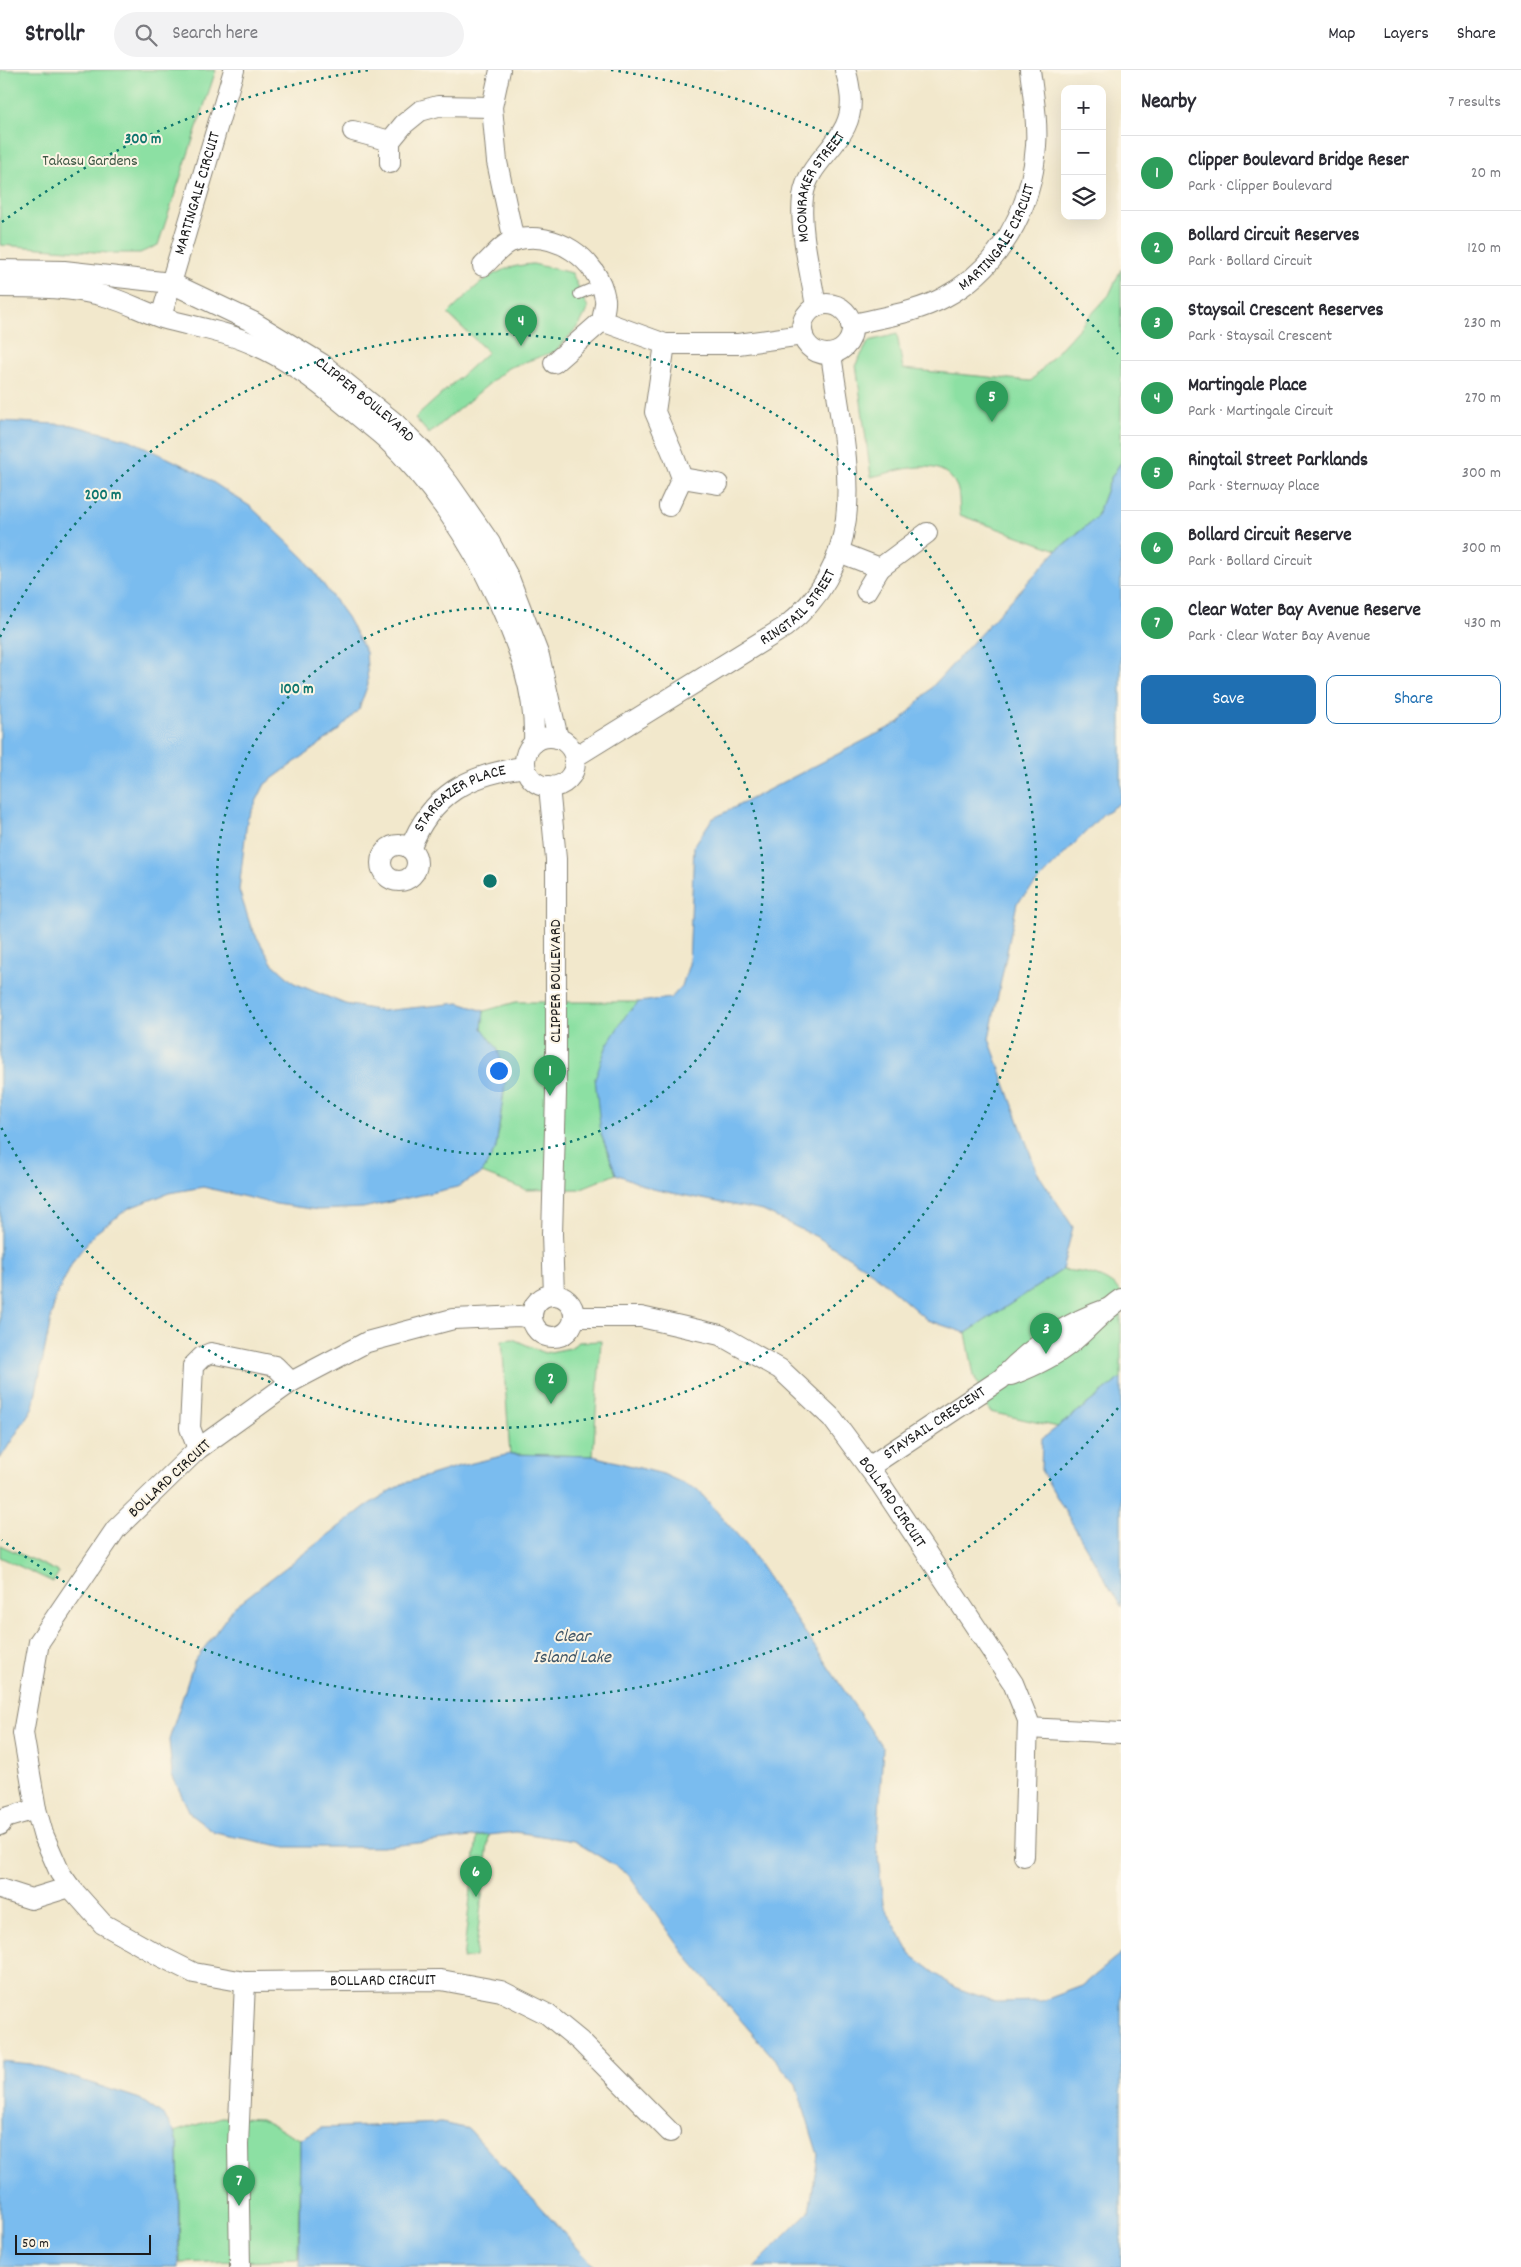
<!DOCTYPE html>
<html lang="en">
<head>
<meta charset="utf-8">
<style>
  :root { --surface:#fff; --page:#f2f2f3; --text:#2b2b33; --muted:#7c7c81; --line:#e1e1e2; --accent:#1f6fb2 }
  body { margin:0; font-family:Dekko,sans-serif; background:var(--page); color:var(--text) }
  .controls { position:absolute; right:15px; top:15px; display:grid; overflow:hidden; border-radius:10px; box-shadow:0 5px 20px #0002 }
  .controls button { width:45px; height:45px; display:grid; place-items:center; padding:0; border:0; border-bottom:1px solid var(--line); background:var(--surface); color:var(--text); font:25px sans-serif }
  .scale { position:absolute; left:15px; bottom:12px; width:136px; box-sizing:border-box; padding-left:5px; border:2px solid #1c1c1c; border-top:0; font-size:14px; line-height:18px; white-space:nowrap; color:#1c1c1c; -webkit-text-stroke:4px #fcf5e5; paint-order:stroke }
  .you { position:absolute; left:498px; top:1000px; width:18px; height:18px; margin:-12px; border:4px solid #fff; border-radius:50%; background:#1a73e8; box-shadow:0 0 0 8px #1a73e833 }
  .badge { display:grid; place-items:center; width:32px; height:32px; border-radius:50%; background:var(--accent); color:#fff; font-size:16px; font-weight:700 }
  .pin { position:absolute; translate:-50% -41px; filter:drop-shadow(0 1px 2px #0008) }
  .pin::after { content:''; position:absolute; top:26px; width:18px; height:15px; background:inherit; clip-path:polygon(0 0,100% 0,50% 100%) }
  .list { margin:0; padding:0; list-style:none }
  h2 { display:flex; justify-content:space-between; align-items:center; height:65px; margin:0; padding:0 20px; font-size:21px }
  h2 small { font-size:16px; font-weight:400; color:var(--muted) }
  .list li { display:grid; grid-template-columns:32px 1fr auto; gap:15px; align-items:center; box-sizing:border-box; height:75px; padding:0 20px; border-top:1px solid var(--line) }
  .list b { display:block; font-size:19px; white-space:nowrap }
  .list p { margin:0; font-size:16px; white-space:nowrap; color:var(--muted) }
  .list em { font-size:16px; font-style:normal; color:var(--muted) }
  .actions { display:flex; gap:10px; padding:15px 20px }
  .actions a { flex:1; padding:11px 0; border:1px solid var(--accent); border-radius:10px; text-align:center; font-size:18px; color:var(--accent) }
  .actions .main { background:var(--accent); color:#fff }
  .icon { flex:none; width:28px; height:28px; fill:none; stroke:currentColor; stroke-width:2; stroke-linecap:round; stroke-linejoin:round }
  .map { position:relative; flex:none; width:1121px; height:2197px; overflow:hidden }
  header { display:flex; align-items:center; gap:30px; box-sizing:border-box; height:70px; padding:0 25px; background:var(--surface); border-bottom:1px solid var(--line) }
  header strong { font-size:24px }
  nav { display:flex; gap:28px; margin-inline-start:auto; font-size:18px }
  .search { width:350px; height:45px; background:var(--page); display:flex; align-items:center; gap:12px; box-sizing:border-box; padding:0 18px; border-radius:28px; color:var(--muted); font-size:19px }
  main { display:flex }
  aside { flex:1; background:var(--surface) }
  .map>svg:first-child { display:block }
  .green { fill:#8ce0a3; stroke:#547e60 }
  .water { fill:#7abcef; stroke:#4b6c86 }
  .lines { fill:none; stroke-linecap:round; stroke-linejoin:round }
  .service-casing { stroke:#878274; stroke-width:12 }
  .minor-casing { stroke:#878274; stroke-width:22 }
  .service { stroke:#fff; stroke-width:10 }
  .minor { stroke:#fff; stroke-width:20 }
  .ring { fill:none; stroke:#0f766e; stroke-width:2.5; stroke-dasharray:2.5 5 }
  .labels { text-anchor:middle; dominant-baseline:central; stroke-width:4; stroke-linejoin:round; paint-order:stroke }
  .park-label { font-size:16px; fill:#3e5744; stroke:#fcf5e5 }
  .street-label { font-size:16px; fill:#1c1c1c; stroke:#fcf5e5 }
  .water-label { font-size:18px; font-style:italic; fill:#3d5466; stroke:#fcf5e5 }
  .centre { fill:#0f766e; stroke:#fcf5e5; stroke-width:2.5 }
  .ring-label { font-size:15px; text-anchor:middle; font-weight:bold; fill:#0f766e; stroke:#fcf5e5; stroke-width:4; stroke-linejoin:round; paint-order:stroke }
</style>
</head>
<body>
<header>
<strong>Strollr</strong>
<div class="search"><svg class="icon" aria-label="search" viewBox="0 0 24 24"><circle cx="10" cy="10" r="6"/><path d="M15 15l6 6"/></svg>Search here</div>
<nav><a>Map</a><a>Layers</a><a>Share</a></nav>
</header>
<main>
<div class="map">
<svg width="1121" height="2197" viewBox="0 0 1121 2197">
  <rect width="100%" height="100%" fill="#fcf5e5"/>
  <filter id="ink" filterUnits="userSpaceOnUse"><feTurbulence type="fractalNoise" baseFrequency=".02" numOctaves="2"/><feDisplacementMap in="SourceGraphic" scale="10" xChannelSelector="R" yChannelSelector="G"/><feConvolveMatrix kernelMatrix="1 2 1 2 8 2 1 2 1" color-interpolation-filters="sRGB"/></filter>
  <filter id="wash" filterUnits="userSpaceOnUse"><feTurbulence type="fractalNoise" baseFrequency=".0096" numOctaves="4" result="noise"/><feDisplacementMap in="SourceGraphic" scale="20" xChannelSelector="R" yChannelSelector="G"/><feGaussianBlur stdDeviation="1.12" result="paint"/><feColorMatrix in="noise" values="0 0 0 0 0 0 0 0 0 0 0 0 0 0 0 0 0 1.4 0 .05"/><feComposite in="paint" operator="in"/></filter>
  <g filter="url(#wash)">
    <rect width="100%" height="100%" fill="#f2e8cc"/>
    <!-- green -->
    <path class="green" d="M0,0H216L158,175L140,183H109L0,175Z
      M533,194L572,203L588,238L580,254L556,281L508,298L429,364L415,348L488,282L448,244C477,216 490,197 533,194Z
      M1121,199V392L1111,408L1096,448L1057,480L960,445C959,437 960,425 957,417C942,383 899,401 871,407L856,294L869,271L897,264L903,299L1031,311L1109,225Z
      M516,932H639L608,975L601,1064L616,1104L579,1119L526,1120L482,1103L496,1078L506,1006L482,958L484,941Z
      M1062,1200C1085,1202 1105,1204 1121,1222V1308L1058,1357L990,1342L974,1306L966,1263Z
      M513,1269L545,1283L570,1278L579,1272L601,1271L593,1386L510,1384L502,1270Z
      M0,1475L59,1502L53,1512L0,1487Z
      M489,1765L475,1887L463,1889L477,1767Z
      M221,2047L260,2049L300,2069L298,2189L180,2193L178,2077L174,2062Z"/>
    <!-- water -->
    <path class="water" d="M0,351L72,355L130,370L197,402L251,437L305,489L347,547L366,582L368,614L359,639L339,660L265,714L247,750L239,820L251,857L272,893L294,913L345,934L382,941L459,933L484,941L482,958L497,978L506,1006L496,1078L482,1103L457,1117L363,1138L318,1140L276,1134L203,1117L169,1123L129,1138L94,1164L73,1191L55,1229L33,1337L0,1389Z
      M1121,392V732L1103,744L1017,833L989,969L1037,1102L1073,1157L1062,1200L966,1263L927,1250L872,1202L819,1168L763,1141L652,1119L616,1104L601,1064L595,1008L607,975L626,945L639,932L671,928L682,916L689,894L694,776L712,749L900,652L1057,480L1096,448L1111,408Z
      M1121,1308V1537L1041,1400L1042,1369Z
      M510,1384L593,1386L663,1404L698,1420L746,1475L883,1678L877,1776L883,1834L911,1885L954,1917L996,1932L1042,1931L1082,1916L1121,1884V2197H754L809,2142L818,2085L796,2014L689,1890L627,1803L574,1771L516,1762L382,1777H286L215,1763L191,1745L172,1705L169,1670L194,1592L234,1537L366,1436L402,1414L456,1397Z
      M0,1991L31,1994L140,2029L165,2047L174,2061L178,2077L179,2197H0Z
      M441,2053L469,2059L592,2194L599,2197H299L300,2069L321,2058Z"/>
  </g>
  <g filter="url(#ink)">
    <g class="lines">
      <defs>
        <path id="service" d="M579,224L600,215"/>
        <g id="minor">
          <path d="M500,0L492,37L497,92L514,171"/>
          <path d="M353,61L390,71"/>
          <path d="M390,93V71L404,54L420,41L438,36L492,37"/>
          <path d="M483,196C492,188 503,173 515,170C555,160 598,188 605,229C606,235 603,244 602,251L554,293"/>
          <path id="s1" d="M0,200L64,201L171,213L253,252L322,294L395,353L424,382L449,414L490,473L509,508L539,586L558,668"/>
          <path d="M0,217C37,217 72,217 108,227C126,232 144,242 162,248C193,257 225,261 255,275C288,289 317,311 345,335C358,346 371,356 384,367C431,411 470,470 497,528C518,574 536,622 534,673"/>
          <circle cx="827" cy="259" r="25"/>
          <path id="s2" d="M816,237C811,203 799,161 803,127C808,85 858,71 850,22C849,15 848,7 845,0"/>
          <path id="s3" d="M161,247L234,0"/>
          <path d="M602,251L665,274H738L803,265"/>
          <path id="s4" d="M851,255C881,247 915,243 943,228C999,199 1032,139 1036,76C1038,51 1033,25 1030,0"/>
          <path d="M665,274L655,342L673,384L682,408L669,436"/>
          <path d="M682,408L718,414"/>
          <path d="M839,482L880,498L927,463"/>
          <path d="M866,521L880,498"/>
          <circle cx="550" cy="692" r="25"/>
          <path id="s5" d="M575,687L785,557C877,484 844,382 831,284"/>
          <path d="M549,716L556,789V1024L552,1164L554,1225"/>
          <circle cx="399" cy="793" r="18"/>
          <path id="s6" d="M410,779C431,724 469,704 525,697"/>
          <circle cx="553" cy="1246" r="21"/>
          <path id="s7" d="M574,1247H641L720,1265L780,1299L832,1348L880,1413L1013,1613L1028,1650L1024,1786"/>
          <path id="s8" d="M532,1248L519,1246L453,1249L367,1272L291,1312L198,1379L116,1459L39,1572L23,1663L36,1739L43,1764L60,1803L70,1817L103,1854L160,1886L194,1903L245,1912L441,1910L501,1921L547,1944L580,1971L670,2062"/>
          <path d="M1011,1305C1032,1297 1054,1287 1072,1272C1089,1258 1103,1241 1121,1229"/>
          <path d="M198,1379L190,1358L193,1296L202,1287L211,1283L275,1296L291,1312"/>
          <path id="s9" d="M869,1397L1001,1309C1031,1277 1064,1254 1107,1239"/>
          <path d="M1028,1658L1121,1663"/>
          <path d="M0,1755L5,1748L36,1739"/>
          <path d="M0,1819L31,1829L70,1817"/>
          <path d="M240,2197L238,2075L245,1912"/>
        </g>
      </defs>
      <!-- service casing -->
      <use href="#service" class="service-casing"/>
      <!-- minor casing -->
      <use href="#minor" class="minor-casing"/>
      <!-- service -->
      <use href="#service" class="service"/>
      <!-- minor -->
      <use href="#minor" class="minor"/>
    </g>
  </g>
  <!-- distance rings -->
  <g class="ring">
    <circle cx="490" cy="811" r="273"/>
    <path d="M0 567A547 547 0 1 1 0 1055"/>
    <path d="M1118 1338A820 820 0 0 1 2 1470M2 152A820 820 0 0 1 369 0M611 0A820 820 0 0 1 1118 284"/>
  </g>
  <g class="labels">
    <!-- park labels -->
    <g class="park-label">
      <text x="90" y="91">Takasu Gardens</text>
    </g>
    <!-- street labels -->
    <g class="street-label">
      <text stroke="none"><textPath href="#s2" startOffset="126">MOONRAKER STREET</textPath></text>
      <text stroke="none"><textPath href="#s3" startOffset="129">MARTINGALE CIRCUIT</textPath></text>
      <text stroke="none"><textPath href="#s4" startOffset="180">MARTINGALE CIRCUIT</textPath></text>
      <text stroke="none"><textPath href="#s1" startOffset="399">CLIPPER BOULEVARD</textPath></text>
      <text stroke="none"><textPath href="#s5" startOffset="270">RINGTAIL STREET</textPath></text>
      <text stroke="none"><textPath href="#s6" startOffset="75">STARGAZER PLACE</textPath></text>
      <text transform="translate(556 911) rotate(-90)">CLIPPER BOULEVARD</text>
      <text stroke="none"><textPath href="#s9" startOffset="79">STAYSAIL CRESCENT</textPath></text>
      <text transform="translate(170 1409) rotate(-43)">BOLLARD CIRCUIT</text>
      <text stroke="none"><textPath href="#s7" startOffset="392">BOLLARD CIRCUIT</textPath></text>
      <text stroke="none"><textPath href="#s8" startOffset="1218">BOLLARD CIRCUIT</textPath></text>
    </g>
    <!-- water labels -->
    <g class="water-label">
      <text x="572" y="1567">Clear<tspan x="572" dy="21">Island Lake</tspan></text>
    </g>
  </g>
  <circle cx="490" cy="811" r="8" class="centre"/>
  <g class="ring-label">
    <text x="143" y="73">300 m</text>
    <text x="103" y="429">200 m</text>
    <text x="297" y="623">100 m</text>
  </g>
</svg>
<div class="controls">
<button>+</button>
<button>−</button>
<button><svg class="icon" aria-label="layers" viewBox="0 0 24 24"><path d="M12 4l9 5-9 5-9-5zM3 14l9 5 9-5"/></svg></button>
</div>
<div class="scale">50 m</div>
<div class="you"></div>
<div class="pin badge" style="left:550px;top:1026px;background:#2e9e5b">1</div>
<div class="pin badge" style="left:551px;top:1334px;background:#2e9e5b">2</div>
<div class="pin badge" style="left:1046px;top:1284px;background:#2e9e5b">3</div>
<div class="pin badge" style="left:521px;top:276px;background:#2e9e5b">4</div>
<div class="pin badge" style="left:992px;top:352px;background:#2e9e5b">5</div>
<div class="pin badge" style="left:476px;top:1827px;background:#2e9e5b">6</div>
<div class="pin badge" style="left:239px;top:2136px;background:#2e9e5b">7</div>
</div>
<aside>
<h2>Nearby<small>7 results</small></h2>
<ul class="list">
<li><span class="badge" style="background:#2e9e5b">1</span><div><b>Clipper Boulevard Bridge Reser</b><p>Park · Clipper Boulevard</p></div><em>20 m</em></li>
<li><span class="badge" style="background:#2e9e5b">2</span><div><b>Bollard Circuit Reserves</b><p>Park · Bollard Circuit</p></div><em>120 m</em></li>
<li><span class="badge" style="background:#2e9e5b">3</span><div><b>Staysail Crescent Reserves</b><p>Park · Staysail Crescent</p></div><em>230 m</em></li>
<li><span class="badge" style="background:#2e9e5b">4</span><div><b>Martingale Place</b><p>Park · Martingale Circuit</p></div><em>270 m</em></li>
<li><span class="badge" style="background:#2e9e5b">5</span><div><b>Ringtail Street Parklands</b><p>Park · Sternway Place</p></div><em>300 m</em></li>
<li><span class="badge" style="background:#2e9e5b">6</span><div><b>Bollard Circuit Reserve</b><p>Park · Bollard Circuit</p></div><em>300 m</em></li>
<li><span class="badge" style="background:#2e9e5b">7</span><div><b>Clear Water Bay Avenue Reserve</b><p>Park · Clear Water Bay Avenue</p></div><em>430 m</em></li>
</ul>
<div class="actions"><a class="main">Save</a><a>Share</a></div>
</aside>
</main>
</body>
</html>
